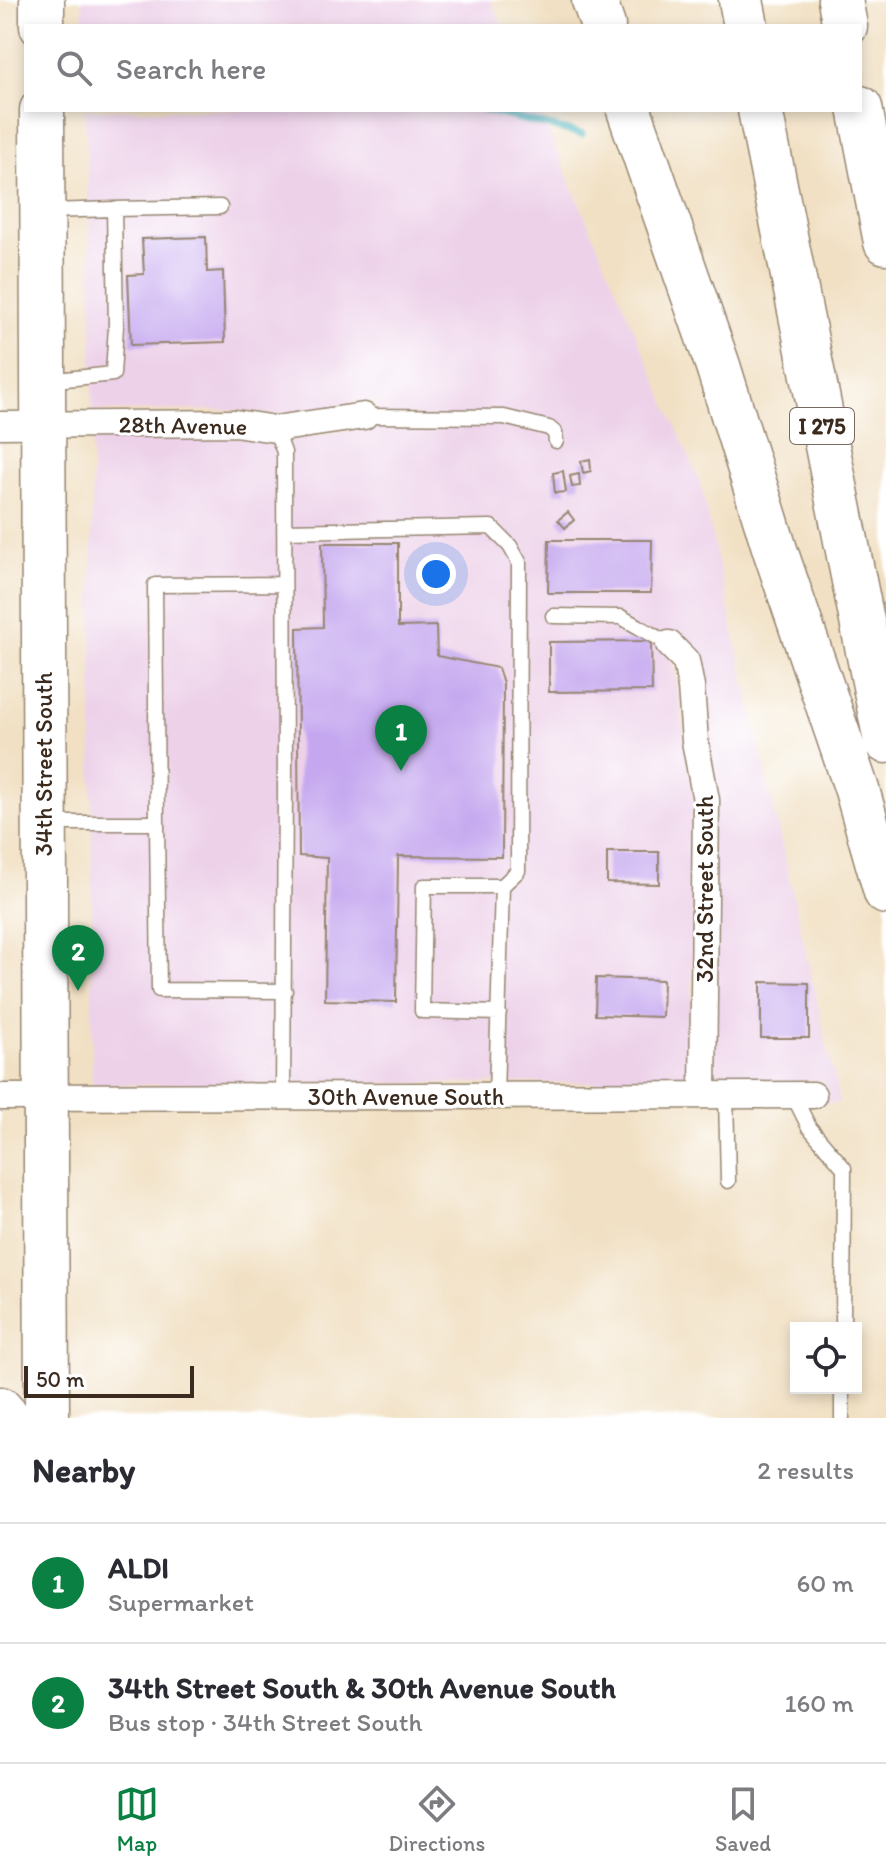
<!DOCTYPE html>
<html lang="en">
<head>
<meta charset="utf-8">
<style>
  :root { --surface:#fff; --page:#f2f2f3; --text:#2b2b33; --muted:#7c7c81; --line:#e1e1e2; --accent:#0b8043 }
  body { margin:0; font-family:Itim,sans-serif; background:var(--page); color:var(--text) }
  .controls { position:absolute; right:24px; bottom:24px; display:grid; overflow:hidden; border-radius:0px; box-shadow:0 4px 12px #0003 }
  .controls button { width:72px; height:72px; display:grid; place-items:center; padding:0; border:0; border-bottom:2px solid var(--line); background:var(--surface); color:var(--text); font:40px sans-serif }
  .scale { position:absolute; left:24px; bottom:20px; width:170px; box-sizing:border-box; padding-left:8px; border:4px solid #3b2a1e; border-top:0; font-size:22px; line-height:28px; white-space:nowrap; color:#3b2a1e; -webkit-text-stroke:6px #fff; paint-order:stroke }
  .you { position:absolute; left:436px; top:574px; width:28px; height:28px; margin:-20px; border:6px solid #fff; border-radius:50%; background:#1a73e8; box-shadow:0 0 0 12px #1a73e833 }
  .badge { display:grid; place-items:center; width:52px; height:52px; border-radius:50%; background:var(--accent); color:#fff; font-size:26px; font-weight:700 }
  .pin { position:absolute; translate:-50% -66px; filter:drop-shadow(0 2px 4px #0008) }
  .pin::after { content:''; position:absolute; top:42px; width:28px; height:24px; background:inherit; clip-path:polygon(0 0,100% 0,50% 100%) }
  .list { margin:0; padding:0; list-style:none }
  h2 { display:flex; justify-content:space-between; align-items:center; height:104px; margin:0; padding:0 32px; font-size:34px }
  h2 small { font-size:26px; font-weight:400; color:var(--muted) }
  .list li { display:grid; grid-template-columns:52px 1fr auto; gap:24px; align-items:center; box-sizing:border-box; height:120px; padding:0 32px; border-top:2px solid var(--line) }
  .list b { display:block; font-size:30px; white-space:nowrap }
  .list p { margin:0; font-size:26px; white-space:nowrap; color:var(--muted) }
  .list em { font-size:26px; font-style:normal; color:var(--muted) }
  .icon { flex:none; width:44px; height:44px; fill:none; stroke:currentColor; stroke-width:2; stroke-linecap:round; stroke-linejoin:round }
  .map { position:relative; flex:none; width:886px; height:1418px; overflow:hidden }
  .search { position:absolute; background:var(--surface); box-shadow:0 4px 12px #0003; left:24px; right:24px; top:24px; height:88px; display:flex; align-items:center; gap:20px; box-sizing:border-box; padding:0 28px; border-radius:0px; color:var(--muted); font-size:30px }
  .sheet { height:344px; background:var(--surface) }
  nav { display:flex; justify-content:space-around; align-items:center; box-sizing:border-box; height:112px; border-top:2px solid var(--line); background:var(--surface); font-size:22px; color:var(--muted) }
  nav a { display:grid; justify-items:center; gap:4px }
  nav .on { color:var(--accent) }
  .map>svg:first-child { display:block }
  .built { fill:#edd1e9 }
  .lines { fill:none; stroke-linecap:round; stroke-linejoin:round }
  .stream { stroke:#45b3bf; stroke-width:7 }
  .building { fill:#c5a7ef }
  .lane-casing { stroke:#968570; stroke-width:17 }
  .street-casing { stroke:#968570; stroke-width:29 }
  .highway-casing { stroke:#968570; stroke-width:47 }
  .lane { stroke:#fff; stroke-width:14 }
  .street { stroke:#fff; stroke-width:26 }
  .highway { stroke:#fff; stroke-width:44 }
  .labels { text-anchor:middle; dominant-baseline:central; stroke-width:6; stroke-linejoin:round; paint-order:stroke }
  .shield { fill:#fff; stroke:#766a62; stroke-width:2 }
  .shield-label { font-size:22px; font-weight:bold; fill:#3b2a1e }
  .street-label { font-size:24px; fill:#3b2a1e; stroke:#fff }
</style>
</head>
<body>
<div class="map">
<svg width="886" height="1418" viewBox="0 0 886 1418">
  <rect width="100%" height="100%" fill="#fff"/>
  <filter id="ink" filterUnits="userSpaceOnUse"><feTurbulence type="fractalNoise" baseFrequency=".0125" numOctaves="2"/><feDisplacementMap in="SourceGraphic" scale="16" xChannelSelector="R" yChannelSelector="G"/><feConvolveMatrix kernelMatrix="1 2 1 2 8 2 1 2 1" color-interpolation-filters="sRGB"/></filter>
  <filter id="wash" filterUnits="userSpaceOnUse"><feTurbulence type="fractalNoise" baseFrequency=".006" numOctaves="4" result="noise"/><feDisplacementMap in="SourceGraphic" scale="32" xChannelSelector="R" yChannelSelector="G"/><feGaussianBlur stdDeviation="1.8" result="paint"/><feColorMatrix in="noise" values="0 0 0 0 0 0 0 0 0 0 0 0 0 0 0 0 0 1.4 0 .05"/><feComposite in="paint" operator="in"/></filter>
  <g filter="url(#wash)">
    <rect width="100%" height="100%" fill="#f1e0c3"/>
    <!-- built -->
    <path class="built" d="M82,0H491L502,26H83Z
      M85,110H539L700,482L840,1103H824V1081L715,1082L707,739L703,686L694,645L672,651L694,801L691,1082L92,1085V437L234,436L277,442L378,426L374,401L275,415L235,410L92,411V308Z"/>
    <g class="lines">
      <!-- stream -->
      <path class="stream" d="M483,110L582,134"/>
    </g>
    <g id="blocks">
      <!-- building -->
      <path class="building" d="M206,237L207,272L223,271L225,342L131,345L128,275L144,274L142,239Z
        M590,459L591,471L583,473L581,461Z
        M563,471L566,492L555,493L553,473Z
        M579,474L580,486L572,487L570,476Z
        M568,512L574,520L565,528L558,520Z
        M549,540H652L651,593H548Z
        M322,543H398V627L436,626L437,656L498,668L503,683L502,857L398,856L396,1002L325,1000L327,858L299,856L297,628L323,627Z
        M651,641L652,691L549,692V642Z
        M607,852H659V884L607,883Z
        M596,978L663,980L662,1017L595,1015Z
        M761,982L809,983V1038H761Z"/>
    </g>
  </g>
  <g filter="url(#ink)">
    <use href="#blocks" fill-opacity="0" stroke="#968570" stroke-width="2"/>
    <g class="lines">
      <defs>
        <path id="lane" d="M114,209L220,207
          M47,381L113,374L116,326L114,209L48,211
          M364,416L504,417L549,428L555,433L556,441
          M275,429L284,452L285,789L283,1097
          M284,531L491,527L510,546L519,562L518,871L502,886L496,1096
          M553,616L621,617L669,644
          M48,823H157L155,585L284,584
          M157,823L159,990L285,991
          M499,1013L422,1011L424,886H502
          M726,1095L728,1181
          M793,1095L809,1127L844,1168L843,1328
          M842,1418V1388"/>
        <path id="street" d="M0,425L235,423L275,429L364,416
          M669,644L686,661L691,687L695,741L706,800L703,1095
          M0,1097L813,1095"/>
        <path id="highway" d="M42,0V26
          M594,0L603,26
          M741,0L746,26
          M840,0L845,26
          M860,108L886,242
          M42,110L47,1418
          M629,110L718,366L775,550L857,790L886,892
          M760,110L886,741
          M0,1409L8,1418"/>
      </defs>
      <!-- lane casing -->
      <use href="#lane" class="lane-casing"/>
      <!-- street casing -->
      <use href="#street" class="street-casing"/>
      <!-- highway casing -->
      <use href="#highway" class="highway-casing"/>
      <!-- lane -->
      <use href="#lane" class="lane"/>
      <!-- street -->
      <use href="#street" class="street"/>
      <!-- highway -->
      <use href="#highway" class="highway"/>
    </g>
  </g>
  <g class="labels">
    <!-- shield labels -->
    <rect class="shield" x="790" y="408" width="64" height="36" rx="6"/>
    <g class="shield-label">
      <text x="822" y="426">I 275</text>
    </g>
    <!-- street labels -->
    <g class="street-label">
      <text transform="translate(183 425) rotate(1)">28th Avenue</text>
      <text transform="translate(43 764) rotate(-90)">34th Street South</text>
      <text transform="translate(704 889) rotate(-90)">32nd Street South</text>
      <text x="406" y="1096">30th Avenue South</text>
    </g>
  </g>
</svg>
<div class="controls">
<button><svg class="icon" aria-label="locate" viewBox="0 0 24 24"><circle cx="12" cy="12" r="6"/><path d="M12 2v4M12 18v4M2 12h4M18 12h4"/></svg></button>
</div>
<div class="scale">50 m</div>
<div class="you"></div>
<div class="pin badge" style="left:401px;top:771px">1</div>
<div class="pin badge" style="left:78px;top:991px">2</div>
<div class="search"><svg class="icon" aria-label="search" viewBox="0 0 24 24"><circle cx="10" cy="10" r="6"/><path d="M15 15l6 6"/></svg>Search here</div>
</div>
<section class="sheet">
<h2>Nearby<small>2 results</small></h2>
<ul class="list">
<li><span class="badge">1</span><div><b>ALDI</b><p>Supermarket</p></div><em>60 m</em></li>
<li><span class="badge">2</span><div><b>34th Street South &amp; 30th Avenue South</b><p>Bus stop · 34th Street South</p></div><em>160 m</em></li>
</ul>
</section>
<nav>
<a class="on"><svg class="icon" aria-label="map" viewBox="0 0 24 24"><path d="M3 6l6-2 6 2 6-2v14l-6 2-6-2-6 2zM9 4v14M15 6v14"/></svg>Map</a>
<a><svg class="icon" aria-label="directions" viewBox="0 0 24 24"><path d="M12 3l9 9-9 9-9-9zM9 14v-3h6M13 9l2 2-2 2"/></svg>Directions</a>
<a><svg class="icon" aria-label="saved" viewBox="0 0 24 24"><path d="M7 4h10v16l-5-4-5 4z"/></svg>Saved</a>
</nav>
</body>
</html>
